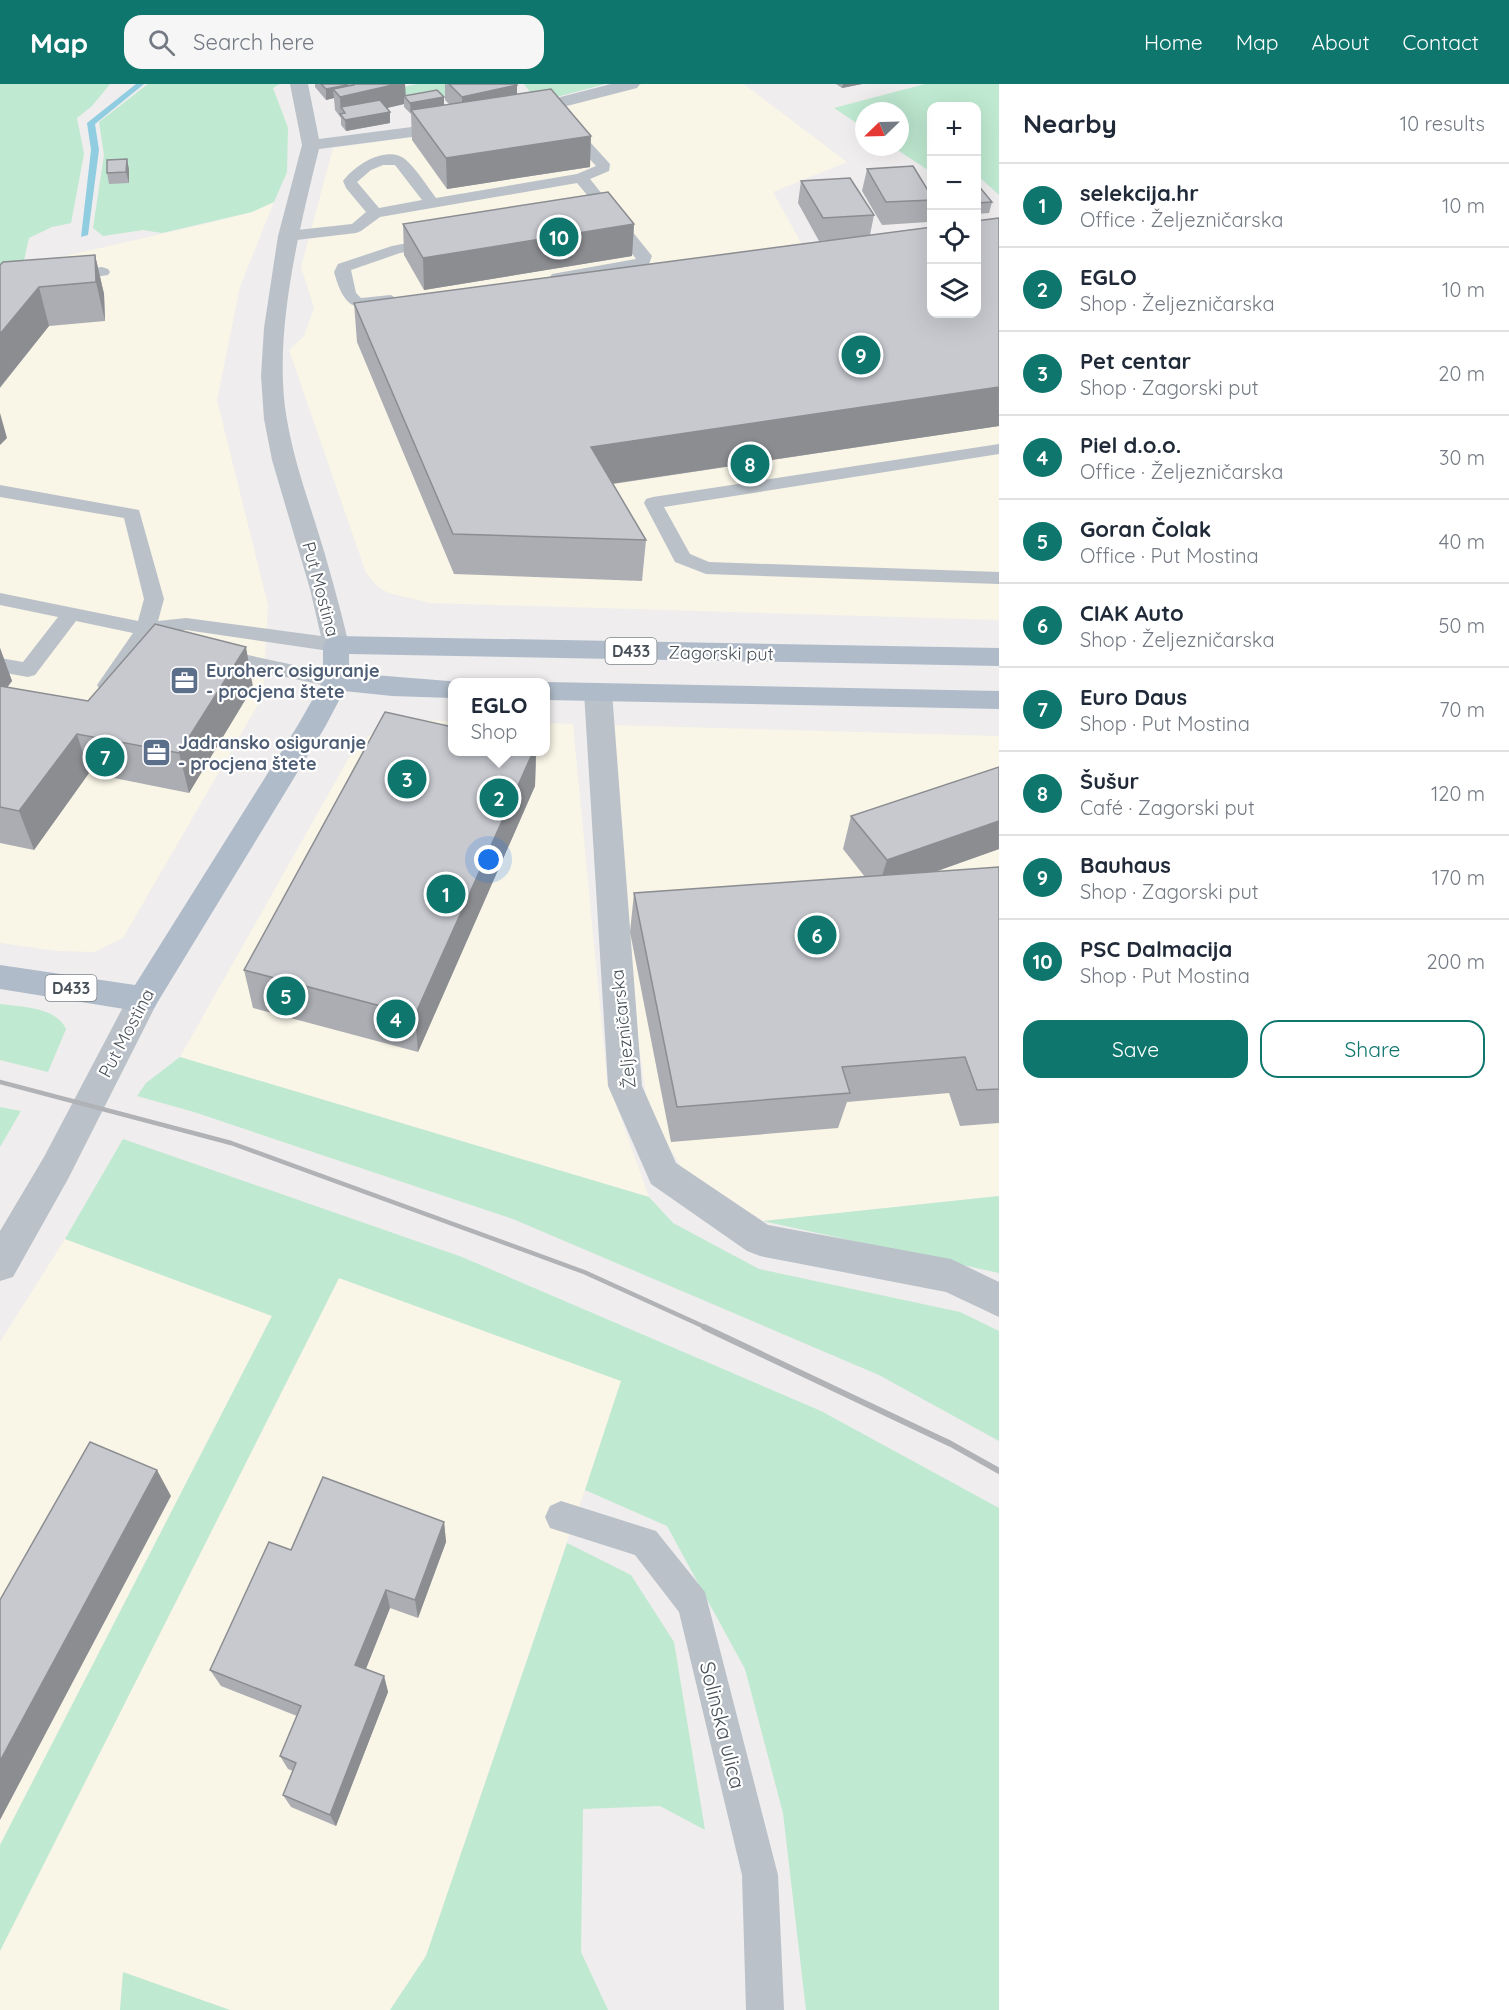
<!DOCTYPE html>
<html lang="en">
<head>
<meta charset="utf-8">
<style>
  :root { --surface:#fff; --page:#f6f6f7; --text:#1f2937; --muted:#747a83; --line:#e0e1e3; --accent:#0f766e }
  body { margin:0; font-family:Quicksand,sans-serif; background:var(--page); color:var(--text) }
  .controls { position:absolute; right:18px; top:18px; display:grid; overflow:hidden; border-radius:12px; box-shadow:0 6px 24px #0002 }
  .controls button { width:54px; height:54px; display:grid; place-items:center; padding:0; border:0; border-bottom:2px solid var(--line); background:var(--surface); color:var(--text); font:30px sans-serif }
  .compass { position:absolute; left:855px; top:18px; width:54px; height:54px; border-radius:50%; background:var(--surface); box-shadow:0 6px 24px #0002; rotate:247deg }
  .you { position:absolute; left:489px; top:776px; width:21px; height:21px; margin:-15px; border:4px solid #fff; border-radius:50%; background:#1a73e8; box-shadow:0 0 0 9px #1a73e833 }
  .badge { display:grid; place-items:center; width:39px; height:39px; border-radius:50%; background:var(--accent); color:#fff; font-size:20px; font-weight:700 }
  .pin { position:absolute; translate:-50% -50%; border:3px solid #fff; box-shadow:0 2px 6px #0006 }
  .popup { position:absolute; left:448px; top:594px; width:102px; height:78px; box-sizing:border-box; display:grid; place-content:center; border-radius:12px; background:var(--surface); filter:drop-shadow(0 2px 4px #0005); font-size:20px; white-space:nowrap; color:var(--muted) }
  .popup b { font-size:22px; color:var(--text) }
  .popup::after { content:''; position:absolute; left:50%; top:100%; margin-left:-12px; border:12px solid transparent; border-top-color:var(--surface) }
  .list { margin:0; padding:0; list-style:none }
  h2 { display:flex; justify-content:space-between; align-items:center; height:78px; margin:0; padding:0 24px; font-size:26px }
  h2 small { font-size:20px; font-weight:400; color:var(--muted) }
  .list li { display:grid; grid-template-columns:39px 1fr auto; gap:18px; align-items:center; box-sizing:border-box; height:84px; padding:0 24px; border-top:2px solid var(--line) }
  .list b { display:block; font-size:22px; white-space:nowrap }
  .list p { margin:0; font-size:20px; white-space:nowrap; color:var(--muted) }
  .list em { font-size:20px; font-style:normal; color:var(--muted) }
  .actions { display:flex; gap:12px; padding:18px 24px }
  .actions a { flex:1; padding:14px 0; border:2px solid var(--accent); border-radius:18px; text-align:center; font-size:21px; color:var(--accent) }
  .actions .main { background:var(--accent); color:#fff }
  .icon { flex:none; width:33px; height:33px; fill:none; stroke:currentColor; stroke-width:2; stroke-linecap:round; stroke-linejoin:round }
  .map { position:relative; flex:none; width:999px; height:1926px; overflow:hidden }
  header { display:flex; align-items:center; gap:36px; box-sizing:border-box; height:84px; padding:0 30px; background:var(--accent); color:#fff }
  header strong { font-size:28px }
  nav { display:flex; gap:33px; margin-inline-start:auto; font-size:21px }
  .search { width:420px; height:54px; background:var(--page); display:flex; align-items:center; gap:15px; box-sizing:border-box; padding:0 21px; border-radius:18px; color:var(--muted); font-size:22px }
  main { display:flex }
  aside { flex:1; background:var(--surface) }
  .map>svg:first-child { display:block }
  .commercial { fill:#f9f5e7 }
  .green { fill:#bfe9d1 }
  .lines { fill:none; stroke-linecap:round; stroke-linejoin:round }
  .stream { fill:#91cde1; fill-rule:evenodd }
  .lane { fill:#bac1c8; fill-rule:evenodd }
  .street { fill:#bac1c8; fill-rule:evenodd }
  .primary { fill:#afbbc9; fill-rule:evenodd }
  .rail-far1 { stroke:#b0b2b6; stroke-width:4.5 }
  .rail { stroke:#b0b2b6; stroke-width:6 }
  .wall { fill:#abadb2 }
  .shaded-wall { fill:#8b8d91 }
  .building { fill:#c7c9cf; stroke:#8b8d91; stroke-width:1.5 }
  .labels { text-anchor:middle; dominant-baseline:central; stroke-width:4.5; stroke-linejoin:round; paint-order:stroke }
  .shield { fill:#fff; stroke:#7e848a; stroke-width:1.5 }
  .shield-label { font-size:16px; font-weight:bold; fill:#474f58 }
  .street-label { font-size:18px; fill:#474f58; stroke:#fff }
  .service-label { font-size:18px; font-weight:bold; fill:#4e5e75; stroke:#fff; text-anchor:start }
  .near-street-label { font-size:21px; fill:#474f58; stroke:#fff }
</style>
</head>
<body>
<header>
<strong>Map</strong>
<div class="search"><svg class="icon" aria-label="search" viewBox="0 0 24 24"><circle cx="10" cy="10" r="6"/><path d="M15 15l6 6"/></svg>Search here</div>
<nav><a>Home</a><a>Map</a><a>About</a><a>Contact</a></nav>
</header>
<main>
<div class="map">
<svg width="999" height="1926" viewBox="0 0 999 1926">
  <rect width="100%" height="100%" fill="#efeded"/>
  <!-- commercial -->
  <path class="commercial" d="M644,0H744L847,78L773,108L815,184L932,230H976L999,160V536L430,519L388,509L376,501L366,489L289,266L304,252L314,224L301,183L333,64L490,42Z
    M274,118L240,203L217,316L268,521L263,612L123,854L94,868L57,867L0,859V190L30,180L209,139L252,128Z
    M415,636L452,637V668H546V639L573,640L607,995L649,1113L180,973L351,670L371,650Z
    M612,641L999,652V1112L763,1137L684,1087L649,1031L628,887Z
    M65,1155L272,1232L0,1761V1258Z
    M339,1194L622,1297L426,1872L390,1926H230L123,1889L120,1926H0V1867Z"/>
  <!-- green -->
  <path class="green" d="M0,0H110L92,22L77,34L84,70L71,139L52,143L29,154L24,176L0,182Z
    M148,0H280L273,4L288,44L287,88L274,118L252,128L162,149L143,146L103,152L93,144L104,71L99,38Z
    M417,0H504L410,19L395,5Z
    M524,0H605L538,18Z
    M925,0H999V111L977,91L976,22H932L931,88L893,63H900V27H864V44L834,24Z
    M0,920C22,923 56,923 66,945L48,988L0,976Z
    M180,973L649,1113L673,1139L759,1185L960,1228L999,1247V1357L879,1291L513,1135L194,1028L137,1012L146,999Z
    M0,1023L21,1027L0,1063Z
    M123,1055L462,1173L821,1327L999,1424V1926H806L783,1729L745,1585L667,1442L585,1406L621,1297L339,1194L0,1867V1761L272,1232L65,1155Z
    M999,1112V1189L763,1137Z
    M567,1459L631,1491L674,1558L705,1746L660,1722L583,1725L581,1868L608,1926H390L426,1872Z
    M123,1888L230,1926H120Z"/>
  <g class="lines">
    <!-- stream -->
    <path class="stream" d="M136,0H144L95,40L99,66L88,151L81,153L91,66L87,39Z"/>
    <!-- lane -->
    <path class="lane" d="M567,37L572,38L610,80L609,87L590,95L652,172L649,180L643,184L558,198L552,196L550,193L552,190L636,175L605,133H593L591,130L593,127L599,125L577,99L380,133L361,147L356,149L288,157L280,152L288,147L352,140L366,128L346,104L343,97C355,81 387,60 406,76C417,86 427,102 436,114L577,90L596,82L560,41ZM383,81H395L422,116L379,124L357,98L371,86Z
      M438,153L443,155L446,158L443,161L400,169L351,186L356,209L361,214L391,211L399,216L397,219C358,229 345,228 334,188L338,180L392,162Z
      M102,183L108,185L110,188L108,191L0,208V198Z
      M999,360V370L664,423L690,470L709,478L999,488V500L706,490L675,478L644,419L646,415L653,413Z
      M0,401L139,426L164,515L158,537L186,534L336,554L343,556L346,561L343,566L336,568L186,546L152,551L114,606L107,608L100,606L97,601L133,549L76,537L35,591L28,593L0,588V574L23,578L58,533L0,521V509L138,537L144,515L124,434L0,413Z
      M215,564L336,590L343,592L346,597L343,602L336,604L208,576L205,571L208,566Z
      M561,1417L656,1447L705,1508L778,1791L784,1926H746L742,1791L679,1528L635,1471L550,1444L545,1433L550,1422Z"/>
    <!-- street -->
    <path class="street" d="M290,0H308L319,55L458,37L464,38L467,42L464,46L458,47L319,65C299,146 272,254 287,336C293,371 304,404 315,438C328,479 339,519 349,561L345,567L336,570L327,567L323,561L310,505L272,376L264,335L261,292L264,244L278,152L302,61Z
      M611,0H640L637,4L520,34L514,33L511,29L514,25Z
      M598,599L608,602L612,608L642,1002L676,1079L768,1141L951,1175L999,1198V1233L946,1208L760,1172L747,1167L651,1100L608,1002L584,608L588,602Z
      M143,902L154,906L159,915L68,1095L13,1193L0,1197V1147L44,1073L132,906Z"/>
    <!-- primary -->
    <path class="primary" d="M336,552L999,564V582L349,570V589L461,598H452V614L392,612L344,607L325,643L154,924L143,928L0,905V881L135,901L298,641L323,597V561L327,555Z
      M544,598H546L999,607V625L546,616Z"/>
    <!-- rail-far1 -->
    <path class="rail-far1" d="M0,998L231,1059L584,1188L707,1244"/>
    <!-- rail -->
    <path class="rail" d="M704,1243L951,1360L999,1387"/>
  </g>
  <!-- wall -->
  <path class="wall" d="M315,0H405V11L444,21L449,20L445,16V0H516L517,1V10L590,83L447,105L412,56L411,30L404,23V20L387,24L390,39L346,47L341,41V34L335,26L334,14L326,16L315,3Z
    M836,0H862L842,4Z
    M127,75L129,86V99L109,100L107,89Z
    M867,85L932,113V124L928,138L882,141L862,107Z
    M801,97L874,131L870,151L999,134V342L613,400L646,456L642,497L454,490L357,258L354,219L833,156L819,157L798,119Z
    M976,100L992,118L989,129L976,130Z
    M403,140H634L632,172L424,206L404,171Z
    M95,171L104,210L105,237L49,242L0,304V181Z
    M0,564L12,597L7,603L88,617L253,603L189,709L89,689L34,766L0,759Z
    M453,668H536L535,702L418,968L253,924L244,886Z
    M999,683V765L935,788L999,783V1039L960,1042L949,1009L847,1018L838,1044L671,1058L630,848L634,809L865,793L843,765L851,732Z
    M444,1438L446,1458L418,1534L390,1524L366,1585L384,1592L388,1608L336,1742L291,1723L283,1711L293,1687L288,1685L280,1672L297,1632L221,1602L210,1586L291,1466Z"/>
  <!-- shaded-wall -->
  <path class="shaded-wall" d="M354,0H405L406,14L404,12V20L345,34V29L341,23V31L340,13L333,5L334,14L326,16V5L347,1L348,11Z
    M843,0H862L842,4Z
    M517,1V22L462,35V13Z
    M444,13V24L411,26V30L410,19Z
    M390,28V39L346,47L345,36Z
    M591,52L590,83L447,105L446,74Z
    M127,75L129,86V99L126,88Z
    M634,140L632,172L424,206L423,174Z
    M95,171L104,210L105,237L96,198Z
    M39,203L49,242L0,303V250Z
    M999,303V342L589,403L591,363Z
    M0,329L7,354L0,361Z
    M246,563L253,603L189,709L179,669Z
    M0,564L12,597L0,613Z
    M77,650L89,689L34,766L19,727Z
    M533,668H536L535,702L418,968L415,931Z
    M999,737V765L877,808L887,776Z
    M157,1386L171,1412L0,1736V1677Z
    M444,1438L446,1458L418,1534L415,1516Z
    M386,1506L390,1524L361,1597L355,1581Z
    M384,1592L388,1608L336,1742L330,1731Z"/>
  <!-- building -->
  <path class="building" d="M321,0H347V1L326,5Z
    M354,0H397L340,13L333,5L354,1Z
    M449,0H516L517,1L462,13Z
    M551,5L591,52L446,74L411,26Z
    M437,6L444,13L410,19L404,12Z
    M380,16L390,28L345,36L340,30L345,29L341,23Z
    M127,75L126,88L107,89V76Z
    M913,82L932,113V116L886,118L867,85Z
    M850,94L874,131L823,134L801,97Z
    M977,100L992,118L976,119Z
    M608,108L634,140L423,174L403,140Z
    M999,134V303L591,363L646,456L453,450L354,219L932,143V230H976V137Z
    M95,171L96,198L39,203L0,250V181L3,178Z
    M155,540L246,563L179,669L77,650L19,727L0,723V602L88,617Z
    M385,628L453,643V668H533L415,931L244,886Z
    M999,683V737L887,776L851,732Z
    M999,783V1005L977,1006L965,973L842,983L850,1009L677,1023L634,809Z
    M90,1358L157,1386L0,1677V1516Z
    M323,1393L444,1438L415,1516L386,1506L355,1581L384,1592L330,1731L283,1711L296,1679L280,1672L301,1622L210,1586L269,1458L291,1466Z"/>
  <!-- icons -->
  <defs>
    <symbol id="office-square" viewBox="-11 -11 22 22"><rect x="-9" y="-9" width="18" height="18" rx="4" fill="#5c6f8a" stroke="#fff"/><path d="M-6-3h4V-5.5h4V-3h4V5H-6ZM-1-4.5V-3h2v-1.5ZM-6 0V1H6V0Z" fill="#fff"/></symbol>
  </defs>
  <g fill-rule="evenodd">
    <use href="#office-square" x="168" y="580" width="33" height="33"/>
    <use href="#office-square" x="140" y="652" width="33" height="33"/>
  </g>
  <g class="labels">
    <!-- shield labels -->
    <g class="shield">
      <rect x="605.5" y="554" width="51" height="26" rx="4.5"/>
      <rect x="45.5" y="891" width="51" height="26" rx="4.5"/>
    </g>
    <g class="shield-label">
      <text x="631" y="567">D433</text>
      <text x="71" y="904">D433</text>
    </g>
    <!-- street labels -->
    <g class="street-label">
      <text transform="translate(321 505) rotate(75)">Put Mostina</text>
      <text transform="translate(721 569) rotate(1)">Zagorski put</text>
      <text transform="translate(623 945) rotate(-96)">Željezničarska</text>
      <text transform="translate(126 949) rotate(-62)">Put Mostina</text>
    </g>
    <!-- service labels -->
    <g class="service-label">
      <text x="206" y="586">Euroherc osiguranje<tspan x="206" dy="21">- procjena štete</tspan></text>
      <text x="178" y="658">Jadransko osiguranje<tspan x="178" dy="21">- procjena štete</tspan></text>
    </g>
    <!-- near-street labels -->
    <g class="near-street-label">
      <text transform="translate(723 1641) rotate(76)">Solinska ulica</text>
    </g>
  </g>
</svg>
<div class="controls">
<button>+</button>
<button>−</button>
<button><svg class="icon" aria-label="locate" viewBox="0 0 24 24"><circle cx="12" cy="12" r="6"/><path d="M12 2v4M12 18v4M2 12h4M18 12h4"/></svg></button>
<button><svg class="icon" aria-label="layers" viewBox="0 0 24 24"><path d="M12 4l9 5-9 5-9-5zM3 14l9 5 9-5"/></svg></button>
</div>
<svg class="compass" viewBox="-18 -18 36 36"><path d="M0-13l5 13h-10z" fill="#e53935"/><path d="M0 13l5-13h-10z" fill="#747a83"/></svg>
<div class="you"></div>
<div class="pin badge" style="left:446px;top:810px">1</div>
<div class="pin badge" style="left:499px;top:714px">2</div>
<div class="popup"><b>EGLO</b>Shop</div>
<div class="pin badge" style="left:407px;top:695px">3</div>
<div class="pin badge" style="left:396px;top:935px">4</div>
<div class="pin badge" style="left:286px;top:912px">5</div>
<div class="pin badge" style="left:817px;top:851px">6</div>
<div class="pin badge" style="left:105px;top:673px">7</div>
<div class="pin badge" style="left:750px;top:380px">8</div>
<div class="pin badge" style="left:861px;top:271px">9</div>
<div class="pin badge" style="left:559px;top:153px">10</div>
</div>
<aside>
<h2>Nearby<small>10 results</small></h2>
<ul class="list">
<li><span class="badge">1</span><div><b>selekcija.hr</b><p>Office · Željezničarska</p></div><em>10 m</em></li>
<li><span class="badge">2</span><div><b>EGLO</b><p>Shop · Željezničarska</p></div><em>10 m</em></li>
<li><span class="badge">3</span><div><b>Pet centar</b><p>Shop · Zagorski put</p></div><em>20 m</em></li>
<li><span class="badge">4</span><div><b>Piel d.o.o.</b><p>Office · Željezničarska</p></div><em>30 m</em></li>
<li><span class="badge">5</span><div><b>Goran Čolak</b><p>Office · Put Mostina</p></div><em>40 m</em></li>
<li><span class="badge">6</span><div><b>CIAK Auto</b><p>Shop · Željezničarska</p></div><em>50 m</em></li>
<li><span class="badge">7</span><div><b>Euro Daus</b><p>Shop · Put Mostina</p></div><em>70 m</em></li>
<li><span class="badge">8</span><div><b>Šušur</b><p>Café · Zagorski put</p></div><em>120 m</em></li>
<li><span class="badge">9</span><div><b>Bauhaus</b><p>Shop · Zagorski put</p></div><em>170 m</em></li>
<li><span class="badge">10</span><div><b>PSC Dalmacija</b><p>Shop · Put Mostina</p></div><em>200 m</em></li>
</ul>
<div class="actions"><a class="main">Save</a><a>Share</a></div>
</aside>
</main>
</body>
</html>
